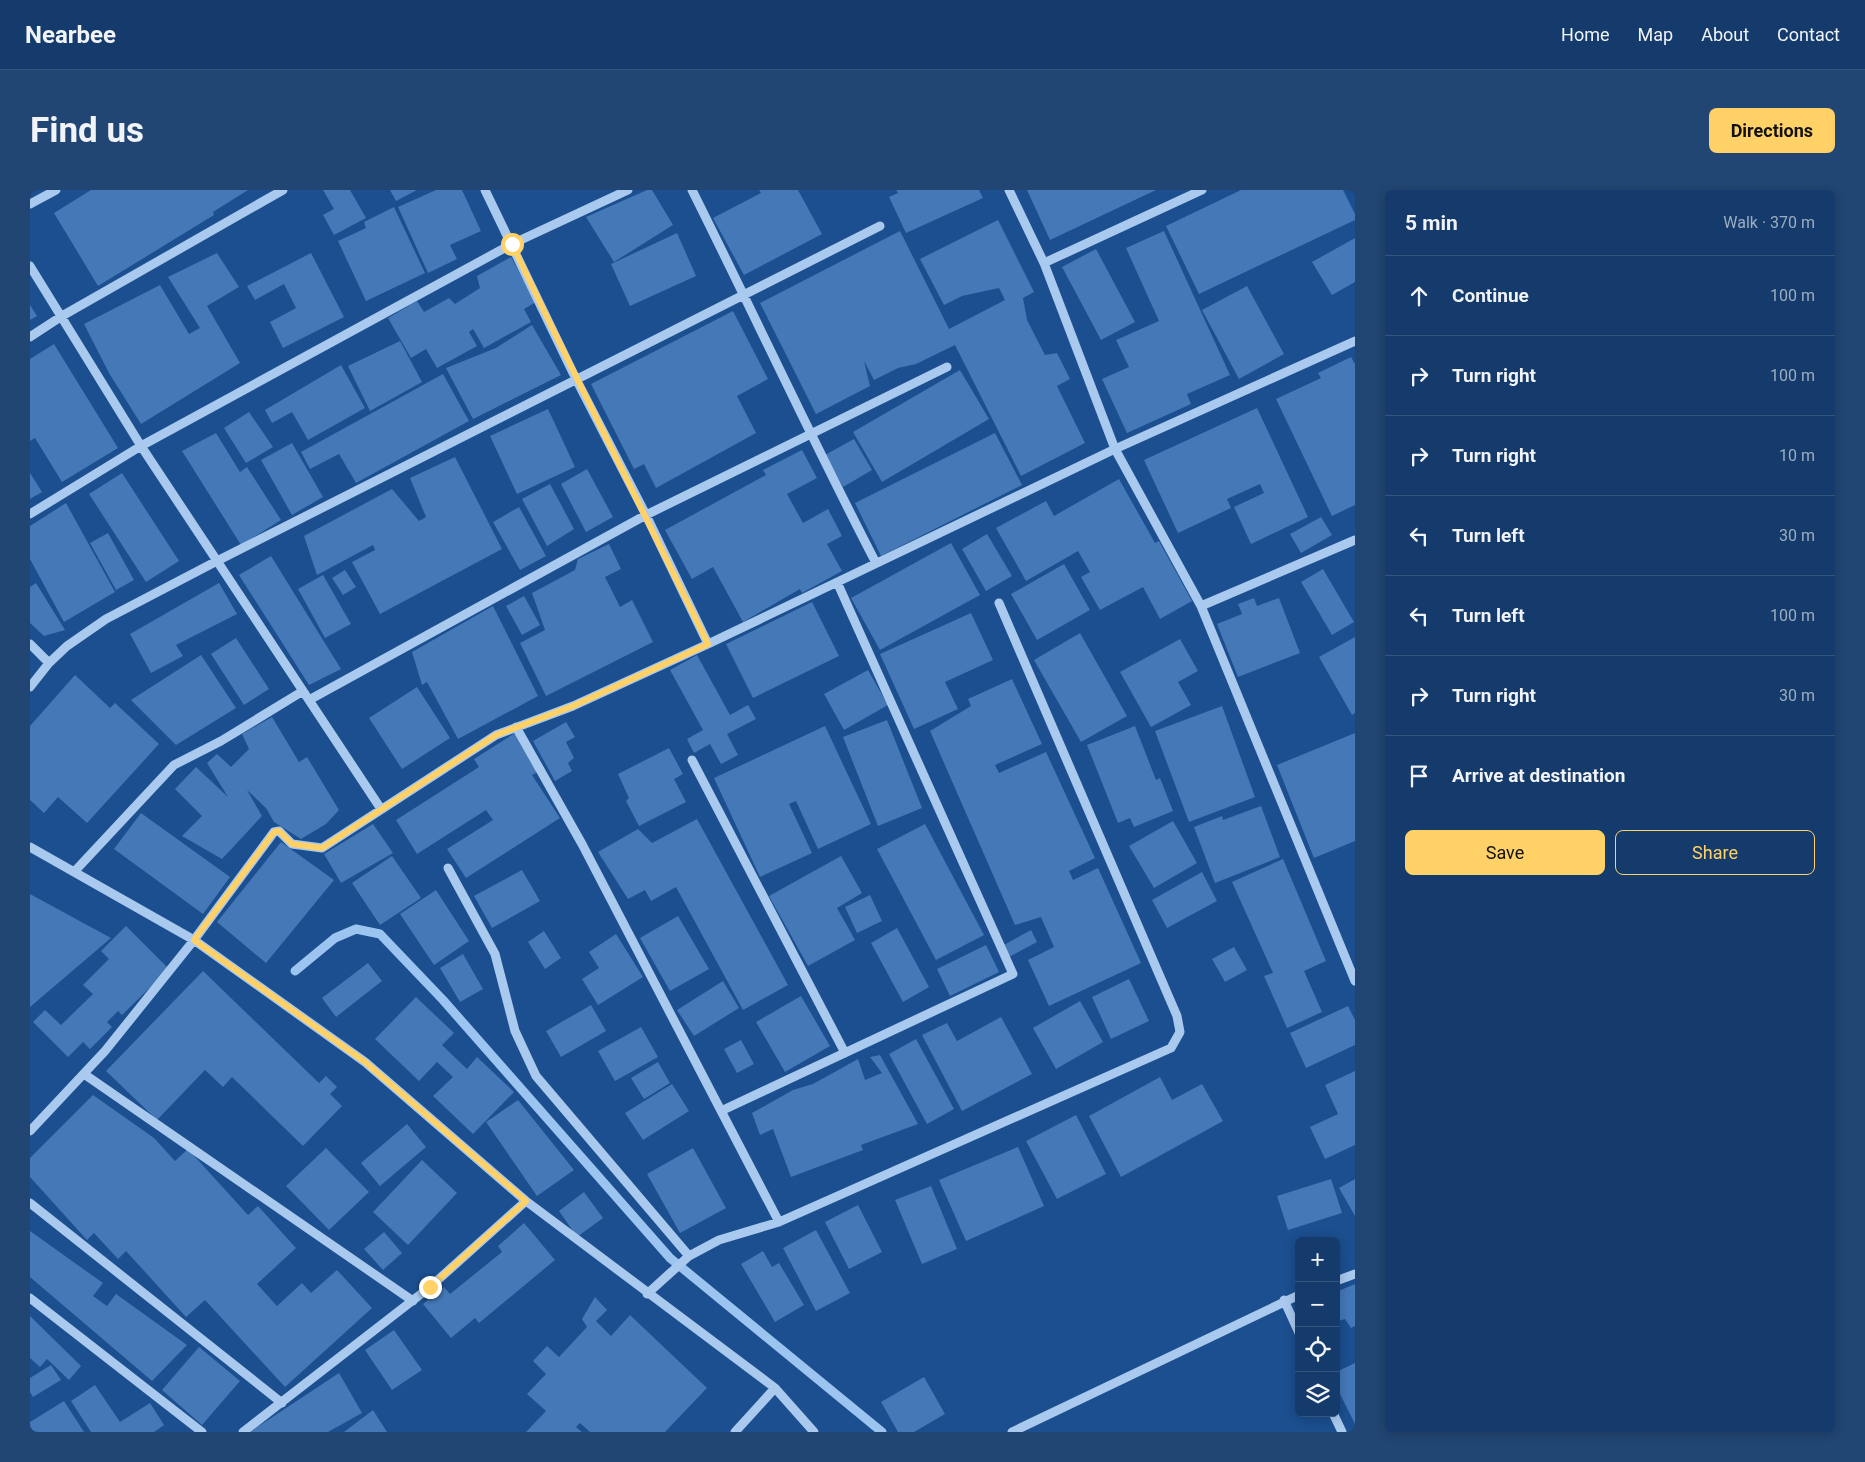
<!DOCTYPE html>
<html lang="en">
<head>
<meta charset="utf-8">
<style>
  :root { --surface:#143b6b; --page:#214673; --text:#f1f3f6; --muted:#9dadc1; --line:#33557e; --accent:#ffd166 }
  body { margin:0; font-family:Roboto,sans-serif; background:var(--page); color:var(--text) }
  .controls { position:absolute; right:15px; bottom:15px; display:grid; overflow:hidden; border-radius:8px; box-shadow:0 2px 12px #0003 }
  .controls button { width:45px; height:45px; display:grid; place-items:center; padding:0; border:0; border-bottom:1px solid var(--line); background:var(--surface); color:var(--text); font:25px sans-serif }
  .stop { position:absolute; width:15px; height:15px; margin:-11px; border:4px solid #ffd166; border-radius:50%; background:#fff }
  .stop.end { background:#ffd166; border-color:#fff; box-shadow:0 1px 5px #0008 }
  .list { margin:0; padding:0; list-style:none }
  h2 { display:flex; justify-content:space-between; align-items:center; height:65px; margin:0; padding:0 20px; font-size:21px }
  h2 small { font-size:16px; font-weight:400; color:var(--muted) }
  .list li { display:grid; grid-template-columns:32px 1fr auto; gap:15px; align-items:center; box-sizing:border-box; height:80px; padding:0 20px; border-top:1px solid var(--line) }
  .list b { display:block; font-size:19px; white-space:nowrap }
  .list em { font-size:16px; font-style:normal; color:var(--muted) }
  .actions { display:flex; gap:10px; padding:15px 20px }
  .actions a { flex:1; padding:11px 0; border:1px solid var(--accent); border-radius:8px; text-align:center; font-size:18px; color:var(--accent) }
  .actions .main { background:var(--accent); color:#111 }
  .icon { flex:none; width:28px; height:28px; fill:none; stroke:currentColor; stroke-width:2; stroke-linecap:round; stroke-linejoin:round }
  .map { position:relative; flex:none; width:1325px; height:1242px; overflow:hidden; border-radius:8px }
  header { display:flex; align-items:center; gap:30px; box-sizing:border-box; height:70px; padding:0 25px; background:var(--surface); border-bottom:1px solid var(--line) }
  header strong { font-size:24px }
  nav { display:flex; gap:28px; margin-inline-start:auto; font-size:18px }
  .intro { display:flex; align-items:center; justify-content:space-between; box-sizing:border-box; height:120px; padding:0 30px }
  h1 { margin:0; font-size:35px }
  .button { padding:12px 22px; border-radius:8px; background:var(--accent); color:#111; font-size:18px; font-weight:700 }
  main { display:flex; gap:30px; padding:0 30px }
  aside { flex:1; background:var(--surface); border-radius:8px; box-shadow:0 2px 12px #0003 }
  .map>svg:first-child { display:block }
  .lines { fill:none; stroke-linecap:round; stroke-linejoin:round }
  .stream { stroke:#9cc4f0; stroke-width:9 }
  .building { fill:#4478b7 }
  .minor { stroke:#a9c9ee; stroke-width:9 }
  .route { stroke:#ffd166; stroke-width:6 }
</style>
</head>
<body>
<header>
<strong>Nearbee</strong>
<nav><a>Home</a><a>Map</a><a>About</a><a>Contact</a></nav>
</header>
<div class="intro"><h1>Find us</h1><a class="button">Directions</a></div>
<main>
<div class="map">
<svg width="1325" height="1242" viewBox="0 0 1325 1242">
  <rect width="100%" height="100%" fill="#1b4f8f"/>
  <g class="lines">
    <!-- stream -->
    <path class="stream" d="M265,781L305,748L326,739L350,744L413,810L640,1068L852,1242"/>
  </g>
  <!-- building -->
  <path class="building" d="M61,0H218L183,22L184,25L68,96L24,23Z
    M293,0H320L336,28L304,45L293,25L304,19Z
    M360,0H387L366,11Z
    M406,0H432L451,41L420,55L427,69L398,83L368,17Z
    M617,0H622L643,35L584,72L556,27Z
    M729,0H768L792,44L714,85L683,28L731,3Z
    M866,0H949L953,8L876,43L859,7L868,3Z
    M997,0H1126L1020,50Z
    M1211,0H1313L1325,24V30L1169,104L1136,36Z
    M364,17L395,83L336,111L308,51L336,38L334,32Z
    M968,30L1004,102L993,108L997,130L1015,165L1027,163L1040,189L1027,196L1055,253L991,286L925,155L886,174L868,178L844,190L834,171L840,196L786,224L730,113L870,41L919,139L975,110L969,98L932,106L914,115L890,69Z
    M1134,41L1200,185L1157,204L1161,214L1097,243L1072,189L1099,177L1086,150L1129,131L1096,58Z
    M647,43L666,86L600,116L581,74Z
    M1325,48V92L1302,105L1282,72Z
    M1066,59L1105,132L1071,150L1032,77Z
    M187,63L209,97L177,116L210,173L111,234L79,183L54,134L130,95L159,144L170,138L138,87Z
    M281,63L314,127L253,158L240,132L266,118L254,94L225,110L217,96Z
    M481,67L506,112L494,119L501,132L454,158L443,139L439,142L447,156L407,178L396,159L381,168L358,128L387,111L394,122L419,108L425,114L450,98L447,86Z
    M1217,96L1254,164L1209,189L1172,120Z
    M0,115L7,126L0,130Z
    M703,121L738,189L707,206L726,243L626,298L614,274L604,279L561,194Z
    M502,135L531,185L443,229L416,178L466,158Z
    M370,151L392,192L340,221L318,176Z
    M24,154L88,258L32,292L5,248L0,251V169Z
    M1321,167L1325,174V315L1302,326L1246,209L1291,188L1288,183Z
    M311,175L335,218L278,250L262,222L242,233L235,220Z
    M930,180L959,229L852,292L823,242Z
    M413,184L439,231L326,293L309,264L280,279L271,262Z
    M1227,218L1278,327L1221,354L1204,317L1234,303L1230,294L1197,309L1201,318L1148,343L1114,270Z
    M518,219L545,277L487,304L460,246Z
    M219,222L243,257L216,273L194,238Z
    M186,243L210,282L217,277L251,330L211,355L152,261Z
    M965,243L992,295L851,366L825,313Z
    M824,249L842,280L813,297L795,265Z
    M262,253L293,307L262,325L231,270Z
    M772,260L787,288L757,304L773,333L798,319L812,346L797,354L812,381L772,403L770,399L713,432L683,377L662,389L635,340L736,285L733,280Z
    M425,267L472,359L350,424L322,372L345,360L343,355L287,385L274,346L362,299L389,331L396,327L380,288Z
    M557,279L583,327L556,342L531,294Z
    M0,283L12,302L0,309Z
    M92,283L149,371L116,392L59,304Z
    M1089,289L1125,353L1129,351L1162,411L1130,429L1113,397L1070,420L1051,387L1060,382L1048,361L996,391L966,338L1016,311L1024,326Z
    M520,294L544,339L517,356L492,309Z
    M36,313L85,402L34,432L0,369V336Z
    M489,317L516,366L490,380L463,332Z
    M1291,327L1302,345L1271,363L1260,344Z
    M78,343L104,390L86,400L60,353Z
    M957,344L982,386L956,401L932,359Z
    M921,353L950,405L850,460L821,408Z
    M579,354L591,379L575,387L590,417L602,410L623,452L516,506L490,453L515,440L502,403L545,380L548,369Z
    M241,366L311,479L279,495L209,385Z
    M1034,374L1060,420L1007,450L981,404Z
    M1293,379L1324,432L1302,445L1271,392Z
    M315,380L326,397L313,405L302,388Z
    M293,385L321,434L295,448L268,399Z
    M6,393L35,440L14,446L0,433V397Z
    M189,393L207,424L146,455L153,466L121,483L100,444Z
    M494,406L510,435L492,445L476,416Z
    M1224,408L1227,416L1249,408L1270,463L1208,487L1187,434L1212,424L1208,414Z
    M782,412L809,466L723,508L696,454Z
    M463,416L508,506L428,549L397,492L392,495L382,462Z
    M941,423L963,470L915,492L928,519L884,539L850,464Z
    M1050,443L1097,526L1051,552L1004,470Z
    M1325,447V523L1322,525L1289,467Z
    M206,448L239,499L214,515L181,464Z
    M1150,449L1168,481L1148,492L1161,515L1121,537L1090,482Z
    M171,465L206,518L146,555L101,510Z
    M667,465L700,525L718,515L726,529L697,544L708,565L691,574L680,554L664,563L657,549L673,540L640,480Z
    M838,480L858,515L814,540L794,504Z
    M45,485L80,518L85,513L129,554L57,633L28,607L14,623L0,610V536Z
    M982,489L1012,554L965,575L969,583L1016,562L1065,668L1039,681L1043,690L1068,678L1111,773L1019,816L998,770L1024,757L1011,727L985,735L900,541L941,516L938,509Z
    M387,497L420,548L372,579L339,528Z
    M1192,516L1225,607L1159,632L1125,541Z
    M242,527L269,572L277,567L309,620L296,634L271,649L244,632L236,618L217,600L232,626L192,669L152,646L172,626L145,599L166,577L198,607L177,573L187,564L201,577L219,559L212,544Z
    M857,530L892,618L848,636L813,547Z
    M536,532L545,547L536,552L544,568L538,573L542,581L525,591L503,551Z
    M795,536L841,634L788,659L766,611L759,614L782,663L730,687L684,588Z
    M1105,536L1126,590L1130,588L1143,621L1104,637L1100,628L1088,633L1057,555Z
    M485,543L510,581L502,585L530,628L436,688L417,659L463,630L456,620L387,664L366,630L449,577L444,569Z
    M1325,543V651L1284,668L1247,575Z
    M639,558L653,584L644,589L656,612L609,636L596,611L599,608L588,584Z
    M1231,616L1250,667L1185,693L1164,637L1192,626L1193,630Z
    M111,623L200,687L173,724L84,659Z
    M667,629L758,795L713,820L646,697L621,711L615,700L598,709L568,662L608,639L622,653Z
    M1143,631L1167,673L1124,698L1099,656Z
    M343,634L363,663L311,693L294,664Z
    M895,634L954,745L906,770L847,659Z
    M251,652L304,690L236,773L187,732Z
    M362,666L391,708L350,735L322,693Z
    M811,666L832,703L807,718L825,750L778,776L739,706Z
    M1253,669L1296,771L1274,781L1292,822L1257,838L1234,786L1243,783L1202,692Z
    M492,680L510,711L462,738L444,706Z
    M1172,682L1187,711L1137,738L1122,710Z
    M406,700L439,751L404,775L370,724Z
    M0,704L81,748L0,817Z
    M840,705L852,731L827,743L815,717Z
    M648,726L679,779L640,801L610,748Z
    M96,736L139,779L92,825L88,821L77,832L82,837L60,859L53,852L38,867L3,832L15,820L31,835L63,804L53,795L79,769L71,761Z
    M867,738L899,797L873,812L841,753Z
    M1001,740L1007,752L979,767L972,756Z
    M514,741L531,768L515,779L498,752Z
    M586,744L613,787L568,815L552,789L569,778L559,762Z
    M956,755L969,782L920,806L907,779Z
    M1204,757L1217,780L1195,792L1182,769Z
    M433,764L453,799L430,812L410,778Z
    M338,773L352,791L306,827L292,808Z
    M173,781L289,893L296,886L307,897L300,904L312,916L273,956L202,887L193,897L175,880L127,930L76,881Z
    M1099,789L1119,831L1081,849L1062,807Z
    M693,791L709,818L664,846L647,820Z
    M771,806L800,856L755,882L726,832Z
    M386,807L424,843L412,855L437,879L447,867L484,902L443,944L403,906L423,887L407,872L389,891L345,849Z
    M1050,811L1073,852L1026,879L1003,838Z
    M561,815L576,841L531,867L516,841Z
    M1318,816L1325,830V855L1276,878L1260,843Z
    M971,827L1002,884L932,921L892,845L917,833L927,851Z
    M611,837L628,867L585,891L568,861Z
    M886,849L924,919L897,934L859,864Z
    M711,850L724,874L707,883L694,859Z
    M850,865L888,934L831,955L833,960L761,987L743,939L730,945L722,923L763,900L783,894L828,869L835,890L852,883L840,867Z
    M628,872L640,893L614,909L601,888Z
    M1325,881V955L1295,969L1280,937L1308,924L1295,895Z
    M1130,887L1142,910L1172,894L1193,931L1091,987L1059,926Z
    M642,894L659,921L613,950L595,923Z
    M63,905L124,948L145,971L158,959L218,1025L228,1016L266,1058L227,1094L247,1116L272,1093L281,1103L307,1080L342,1118L255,1197L175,1110L156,1127L96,1061L88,1069L64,1043L57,1050L0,987V968Z
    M488,910L544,980L507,1006L456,932Z
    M1046,925L1076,984L1027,1009L996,951Z
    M377,934L396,957L350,996L331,973Z
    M988,957L1014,1016L936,1051L909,990Z
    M296,958L339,1002L299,1040L256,996Z
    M663,958L696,1018L650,1043L617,984Z
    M392,970L427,1003L378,1055L343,1022Z
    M1301,989L1312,1023L1258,1040L1247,1006Z
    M1325,989V1026L1309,998Z
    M901,996L927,1059L892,1074L865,1010Z
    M554,1002L573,1028L547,1047L529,1021Z
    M828,1015L852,1062L819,1079L795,1032Z
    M494,1033L525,1070L449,1133L445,1128L421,1148L393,1114L414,1097L420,1104L472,1062L468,1056Z
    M786,1040L820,1103L786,1121L753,1058Z
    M0,1041L73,1093L63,1106L77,1116L86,1104L157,1155L122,1191L0,1087Z
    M354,1042L372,1063L353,1080L334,1059Z
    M733,1061L742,1077L749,1073L774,1115L745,1132L711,1074Z
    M1325,1094V1136L1321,1138L1315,1129L1309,1131L1306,1124V1102Z
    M565,1107L577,1120L566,1131L581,1146L600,1125L677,1198L635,1242H560L550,1233L546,1237L552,1242H496L516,1221L497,1204L516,1184L503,1171L517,1156L529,1167L557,1137L552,1129Z
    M0,1126L51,1176L39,1190L17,1169L10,1177L0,1168Z
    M364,1140L392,1180L362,1200L335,1160Z
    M169,1157L210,1191L172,1235L132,1200Z
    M1325,1173V1234L1306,1196V1182Z
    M21,1175L31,1190L3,1207L0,1202V1188Z
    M309,1183L332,1223L298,1242H220Z
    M894,1187L915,1224L884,1242H868L851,1212Z
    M65,1195L90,1232L120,1213L134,1235L124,1242H61L41,1211Z
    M34,1211L54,1242H0V1232Z
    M343,1220L357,1242H314Z"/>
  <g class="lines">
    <!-- minor -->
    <path class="minor" d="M455,0L546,189L616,325L678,454L1085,259L1325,151
      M662,0C724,124 782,250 846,373
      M979,0L1014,73L1085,259L1171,416L1325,791
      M0,14L26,0
      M1014,73L1172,0
      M0,76L111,256L351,619
      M0,147L32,126L253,0
      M0,324L111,256L482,54L598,0
      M1171,416L1325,350
      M0,454L19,473
      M0,497L19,473L37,456L76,429L187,371L850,36
      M279,510L616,325L917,177
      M486,537L552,654L749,1032
      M662,570L815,863
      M0,657L164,750L335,872L496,1011L745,1198L784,1242
      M418,678L465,764L485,841L506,886L659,1066
      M44,682L144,575L191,551L273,501
      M54,884L383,1111
      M691,921L983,784L807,392
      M0,941L75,861L164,750L244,642L249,641L262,654L292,658L466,545L543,516L678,454
      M0,1013L252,1213
      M1306,1091L1325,1084
      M617,1104L659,1066L689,1050L749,1032L1141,858L1150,842L1147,826L969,413
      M0,1108L172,1242
      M1254,1110L1269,1143
      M1303,1223L1312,1242
      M213,1242L400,1097L496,1011
      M705,1242L745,1198
      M982,1242L1269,1105"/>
  </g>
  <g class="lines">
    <!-- route -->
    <path class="route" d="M400,1097L496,1011L335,872L164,750L244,642L249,641L262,654L292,658L466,545L543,516L678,454C613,320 545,188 482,54"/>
  </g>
</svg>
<div class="controls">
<button>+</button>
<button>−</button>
<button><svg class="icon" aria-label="locate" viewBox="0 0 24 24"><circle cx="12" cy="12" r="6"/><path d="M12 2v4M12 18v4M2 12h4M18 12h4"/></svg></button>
<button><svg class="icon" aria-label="layers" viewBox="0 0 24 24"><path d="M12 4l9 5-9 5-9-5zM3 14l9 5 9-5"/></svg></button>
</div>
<div class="stop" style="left:482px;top:54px"></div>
<div class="stop end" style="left:400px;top:1097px"></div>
</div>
<aside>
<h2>5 min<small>Walk · 370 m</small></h2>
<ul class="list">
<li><svg class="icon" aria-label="ahead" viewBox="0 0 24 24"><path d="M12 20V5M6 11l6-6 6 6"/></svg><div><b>Continue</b></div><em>100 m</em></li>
<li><svg class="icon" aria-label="right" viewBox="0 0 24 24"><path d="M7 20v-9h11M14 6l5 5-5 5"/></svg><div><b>Turn right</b></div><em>100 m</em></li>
<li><svg class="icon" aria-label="right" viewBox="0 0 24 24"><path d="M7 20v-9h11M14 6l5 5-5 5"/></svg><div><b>Turn right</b></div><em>10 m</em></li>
<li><svg class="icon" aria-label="left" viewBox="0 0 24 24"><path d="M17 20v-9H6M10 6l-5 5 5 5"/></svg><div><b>Turn left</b></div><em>30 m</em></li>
<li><svg class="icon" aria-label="left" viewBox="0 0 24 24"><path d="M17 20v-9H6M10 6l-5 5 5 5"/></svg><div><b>Turn left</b></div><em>100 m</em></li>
<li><svg class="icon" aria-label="right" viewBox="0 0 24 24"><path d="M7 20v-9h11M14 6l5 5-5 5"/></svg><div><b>Turn right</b></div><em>30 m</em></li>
<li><svg class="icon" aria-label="arrive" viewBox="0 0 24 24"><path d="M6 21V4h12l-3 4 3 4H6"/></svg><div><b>Arrive at destination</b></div></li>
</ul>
<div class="actions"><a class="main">Save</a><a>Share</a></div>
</aside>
</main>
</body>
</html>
